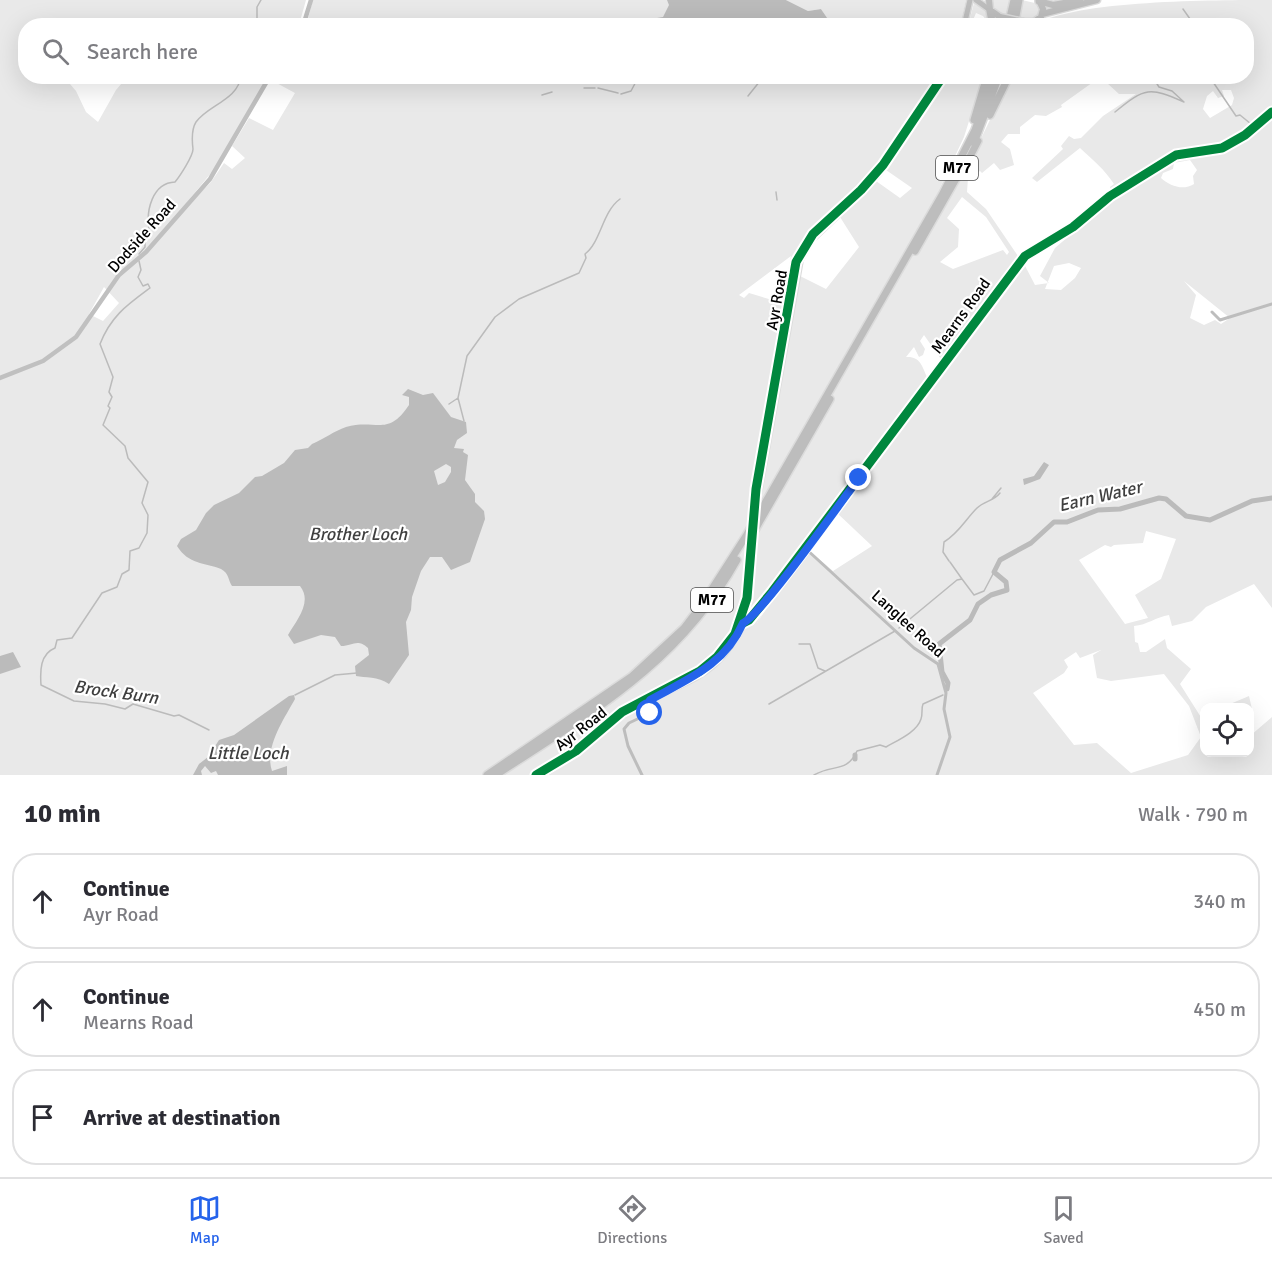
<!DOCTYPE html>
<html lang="en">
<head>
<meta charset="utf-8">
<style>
  :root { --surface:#fff; --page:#f2f2f3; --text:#2b2b33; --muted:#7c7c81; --line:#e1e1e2; --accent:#2563eb }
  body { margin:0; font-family:Signika,sans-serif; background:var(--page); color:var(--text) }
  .controls { position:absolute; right:18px; bottom:18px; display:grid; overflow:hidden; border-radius:12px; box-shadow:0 6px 24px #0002 }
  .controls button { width:54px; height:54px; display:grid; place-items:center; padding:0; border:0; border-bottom:2px solid var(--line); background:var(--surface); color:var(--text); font:30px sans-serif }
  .stop { position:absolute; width:18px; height:18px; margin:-14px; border:4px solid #2563eb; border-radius:50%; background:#fff }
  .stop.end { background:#2563eb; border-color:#fff; box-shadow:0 2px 6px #0008 }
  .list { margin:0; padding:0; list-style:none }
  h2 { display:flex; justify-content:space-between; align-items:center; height:78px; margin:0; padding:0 24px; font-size:26px }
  h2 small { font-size:20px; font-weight:400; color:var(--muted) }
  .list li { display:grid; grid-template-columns:39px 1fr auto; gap:18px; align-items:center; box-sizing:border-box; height:96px; margin:0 12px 12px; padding:0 12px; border:2px solid var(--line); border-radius:24px }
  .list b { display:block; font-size:22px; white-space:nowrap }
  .list p { margin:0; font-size:20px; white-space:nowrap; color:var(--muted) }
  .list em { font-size:20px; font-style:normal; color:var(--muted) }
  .icon { flex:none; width:33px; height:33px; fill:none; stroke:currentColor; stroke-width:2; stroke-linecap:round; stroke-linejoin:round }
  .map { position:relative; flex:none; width:1272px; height:775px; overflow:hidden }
  .search { position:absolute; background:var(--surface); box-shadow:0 6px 24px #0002; left:18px; right:18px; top:18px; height:66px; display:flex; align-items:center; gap:15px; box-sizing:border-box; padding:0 21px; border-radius:24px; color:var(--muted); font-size:22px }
  .sheet { height:402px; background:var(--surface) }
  nav { display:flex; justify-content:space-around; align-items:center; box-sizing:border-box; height:84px; border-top:2px solid var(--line); background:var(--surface); font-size:16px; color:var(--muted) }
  nav a { display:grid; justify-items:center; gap:3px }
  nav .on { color:var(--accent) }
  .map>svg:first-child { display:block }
  .green { fill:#e9e9e9; fill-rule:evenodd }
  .water { fill:#bbb; fill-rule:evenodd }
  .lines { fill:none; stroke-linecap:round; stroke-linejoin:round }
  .stream { stroke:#bbb; stroke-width:1.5 }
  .river { stroke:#bbb; stroke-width:5 }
  .primary-casing { stroke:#dbdbdb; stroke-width:8 }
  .trunk-casing { stroke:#dbdbdb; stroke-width:9 }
  .motorway-casing { stroke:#dbdbdb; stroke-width:10 }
  .minor { stroke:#bdbdbd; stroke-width:3 }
  .tertiary { stroke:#bdbdbd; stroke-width:4 }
  .secondary { stroke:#c0c0c0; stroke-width:4.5 }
  .primary { stroke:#bdbdbd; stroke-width:5 }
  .trunk { stroke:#bdbdbd; stroke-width:6 }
  .motorway { stroke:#bdbdbd; stroke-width:7 }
  .trunk-bridge-casing { stroke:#dbdbdb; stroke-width:9; stroke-linecap:butt }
  .trunk-bridge { stroke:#bdbdbd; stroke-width:6 }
  .cycleway-casing { stroke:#fff; stroke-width:13 }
  .cycleway { stroke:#00873e; stroke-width:9 }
  .route { stroke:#2563eb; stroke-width:8 }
  .labels { text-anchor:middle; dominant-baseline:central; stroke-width:4.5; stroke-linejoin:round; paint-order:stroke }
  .shield { fill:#fff; stroke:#4c4c4c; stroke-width:1.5 }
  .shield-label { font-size:15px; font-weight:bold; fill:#000 }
  .street-label { font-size:16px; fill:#000; stroke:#fff }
  .water-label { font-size:18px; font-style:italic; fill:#3f3f3f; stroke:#fff }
</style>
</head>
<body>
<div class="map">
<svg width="1272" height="775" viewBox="0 0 1272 775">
  <rect width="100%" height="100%" fill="#fff"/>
  <!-- green -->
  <path class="green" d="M0,0H306L299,25L26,26V76L64,77L76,91L86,112L98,122L116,90L127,77H268L216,167L164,230L211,182L224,163L232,169L245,158L232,146L249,118L273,130L295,93L271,80L273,76L941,77L925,104L931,103L947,77H983L964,137L932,205L941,212L965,171L1011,77L1246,76V26L1034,25C1076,0 1214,0 1272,0V108L1233,141L1212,152C1225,151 1247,140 1256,131C1261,127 1265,119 1272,114V608L1254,584L1206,607L1192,621L1172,626L1169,615C1156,617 1147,625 1134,626L1135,642L1138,643L1140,652H1146L1165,639L1167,648L1191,669L1180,684L1204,722V752H1250V736L1272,717V775H0ZM1096,80L1107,83L1119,94H1136L1103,116L1081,138L1074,139L1069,136L1061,146L1063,149L1032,178L1037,182L1080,148C1093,160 1105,170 1114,184L1110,187L1111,194L1176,153L1073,229L1069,236L1055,248L1040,276L1049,283L1035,285L1022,260L1016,269L1014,267L1020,259L986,209L967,192L968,178L980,171L982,173L994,163L1000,170L1014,165L1010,149L1001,142L1008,134H1020V127L1035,115L1046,116L1062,107L1061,105ZM1222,90H1231L1234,98L1232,105L1210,118L1203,109L1207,96L1213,91L1218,98L1224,96ZM906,127L911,131L886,170L912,188L900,198L876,181L840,217L859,247L826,289L800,276L791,317L785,314L799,250L814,230L877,170ZM1190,160L1197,170L1193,176L1194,184C1183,191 1170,186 1161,178L1163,173L1173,169L1174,163ZM962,197L986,217L1009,252L1007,255L1003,250L953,269L940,262L958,247L959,229L947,218ZM791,256L782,303L749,293L744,298L739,295ZM1069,263L1081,268L1075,278L1061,290L1045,289L1054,266ZM1184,281L1230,318L1221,324L1215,320L1204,325L1190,318L1196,295ZM104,287L119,303L103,321L89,314ZM924,335L943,362L955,345L958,347L836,512L872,546L833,571L806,548L757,623L797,555L941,365L938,363L927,377C922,366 920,356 906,357L914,347L919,357L923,355L925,349L920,341ZM1146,531L1176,539L1161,579L1135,595L1148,618L1125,624L1079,560L1105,545L1111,547L1114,545L1143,543ZM1101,650L1093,655L1097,678L1111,681L1164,674L1189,706L1201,737L1188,755L1131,773L1097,743L1074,745L1033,693L1064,673L1068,667L1064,660L1076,652L1080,658Z
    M313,0H740L776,26H306Z
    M786,0H966L960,26L832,25L821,9L808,11Z
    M991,0H1011L1008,16L993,11Z
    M1022,0L1039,4L1040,15L1033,21L1019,18Z
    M974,3L983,6L990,25L983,16L976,13L971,25L968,26Z
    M1249,696L1252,709L1250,711V708L1223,707Z"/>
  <!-- water -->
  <path class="water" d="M667,0H786L808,11L821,9L832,25H657V18L663,17L669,5Z
    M408,389L423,395L433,393L451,417L466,422L467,433L457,440L454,448L464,449L463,452L468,455L465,480L475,494V502L484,511L485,519L470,562L451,570L442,557H430L421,571L412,597L411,610L406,622L409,655L389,684C378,676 365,678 356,676L355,666L369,655L368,648C357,638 353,646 341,646L335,637L321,635L294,644L288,635C296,621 313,602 300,586H232C228,580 229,573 221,569C204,562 189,565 177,546L181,539L196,530L206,513L214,505L239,493L255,477L262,476L284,463L295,450L308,448L312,444C324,439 334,431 346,427C376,418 387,438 409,405V397L402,395ZM446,464L451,467V472L445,482L438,485L434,471Z
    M1044,462L1049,465L1040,479L1024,485L1023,479L1034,476Z
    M13,652L21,667L0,674V656Z
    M289,696L294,695L295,699C284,719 264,748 272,771L287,766V775H218L216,771L211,773L205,766L201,771L202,775H193L199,764L208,757L219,740L234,735Z"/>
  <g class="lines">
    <!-- stream -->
    <path class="stream" d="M1183,9L1195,26
      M257,26V7L261,0
      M1209,76L1236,116L1240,115L1251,124
      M641,77V76
      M584,88H595
      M598,88L618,93
      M621,94L631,91L639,76
      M542,95L552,92
      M748,96L764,76
      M1115,112C1145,87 1150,87 1184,102L1172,91L1159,87L1152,76
      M776,192L777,200
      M139,254L145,247V232L149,229C146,211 152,183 175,182C180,176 193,156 193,149C192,141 191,130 196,122C208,105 238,100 241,76
      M139,261L141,270L138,277L143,286L148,284L150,288C127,305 111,316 100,344L113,377L109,392L112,397L108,406L110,408L103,425L125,446L128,458L148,482L142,503L148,515L147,533L139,548L130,551L129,570L122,574L117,587L102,593L72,638L57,640L55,648C40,654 40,671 41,685L74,701L105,704L125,709L133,704L174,716L179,715L209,730
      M458,398L464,421
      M449,404L458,398L467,356L495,317L519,299L579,273L586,258L585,254C601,242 602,212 620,199
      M992,499L1001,488
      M949,561L943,552L944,542C959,533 965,520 977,508C984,501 994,501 1000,493
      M950,562L962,579
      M899,628L957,580L962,579L974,595L984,591L994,572
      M799,644H810L818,668L825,671
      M295,695L335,675L357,673
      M769,704L895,631
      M814,775C833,764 847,773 857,751L880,745L886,747C898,740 917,732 921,719C923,713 921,709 923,704L943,695"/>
    <!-- river -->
    <path class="river" d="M947,689L948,683L942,672L939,644L970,620L978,604L991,595L1007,590L1006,582L994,572L1000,560L1031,543L1054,522H1067L1098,510L1120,509L1159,498L1166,499L1186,516L1210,520L1252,501L1272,498
      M855,759V755"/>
    <defs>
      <path id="primary" d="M976,0L990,10
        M964,26L970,0
        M756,506L800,260L812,239L867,187L885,166L945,76
        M541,775C574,757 599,730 630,710C651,697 674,689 696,677C746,649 750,597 753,545"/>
      <path id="trunk" d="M989,0L990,10L1000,17
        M1039,1L1053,5L1080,0
        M1042,14L1097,0
        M1024,22H1034L1041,17L1043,9L1039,0"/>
      <path id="motorway" d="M1039,0V1
        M990,11L993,26
        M1008,26L1014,0
        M1014,26L1019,0
        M1032,26L1036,22
        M990,115L1009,76
        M974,120L987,76
        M974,143L999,76
        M961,174L978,141
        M915,251L961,170
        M752,535L830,399
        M487,775L631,677L684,628L703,603L746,536L942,195L975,130L995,76
        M496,775C592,712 679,664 737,560"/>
    </defs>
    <!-- primary casing -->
    <use href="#primary" class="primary-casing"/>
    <!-- trunk casing -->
    <use href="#trunk" class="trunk-casing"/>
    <!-- motorway casing -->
    <use href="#motorway" class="motorway-casing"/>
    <!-- minor -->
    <path class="minor" d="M983,26H986
      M1212,312L1220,320L1272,304
      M805,548L914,648L938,664L946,693L944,709L950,737L937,775
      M642,775L628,746L624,729L629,723L650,713V700"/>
    <!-- tertiary -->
    <path class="tertiary" d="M743,623L749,620L772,592L828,518L1025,256L1073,227L1110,196L1176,155L1222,148L1245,135L1272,112"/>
    <!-- secondary -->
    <path class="secondary" d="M303,26L311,0
      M0,378L43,361L76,337L119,275L146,252L210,179L270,76"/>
    <!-- primary -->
    <use href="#primary" class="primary"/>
    <!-- trunk -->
    <use href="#trunk" class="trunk"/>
    <!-- motorway -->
    <use href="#motorway" class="motorway"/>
    <defs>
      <path id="trunk-bridge" d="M1000,17L1024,22"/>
    </defs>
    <!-- trunk-bridge casing -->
    <use href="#trunk-bridge" class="trunk-bridge-casing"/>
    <!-- trunk-bridge -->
    <use href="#trunk-bridge" class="trunk-bridge"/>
    <defs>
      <path id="cycleway" d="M743,623L749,620L772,592L828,518L1025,256L1073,227L1110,196L1176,155L1222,148L1245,135L1272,112
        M536,775L576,751L622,712L700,671L717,657L735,634L747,598L756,489L796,262L813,234L861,190L883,165L943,76"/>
    </defs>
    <!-- cycleway casing -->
    <use href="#cycleway" class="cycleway-casing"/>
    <!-- cycleway -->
    <use href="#cycleway" class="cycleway"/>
  </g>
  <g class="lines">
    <!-- route -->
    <path class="route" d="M650,713V700C688,679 725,665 743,623C762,614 841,502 859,478"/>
  </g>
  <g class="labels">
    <!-- shield labels -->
    <g class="shield">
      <rect x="936" y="156" width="42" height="24" rx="4.5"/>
      <rect x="691" y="588" width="42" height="24" rx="4.5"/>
    </g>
    <g class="shield-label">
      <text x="957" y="168">M77</text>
      <text x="712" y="600">M77</text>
    </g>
    <!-- street labels -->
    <g class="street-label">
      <text transform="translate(142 236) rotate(-48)">Dodside Road</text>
      <text transform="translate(777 300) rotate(-80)">Ayr Road</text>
      <text transform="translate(961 316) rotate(-54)">Mearns Road</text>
      <text transform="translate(908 624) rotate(42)">Langlee Road</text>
      <text transform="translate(581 729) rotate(-38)">Ayr Road</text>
    </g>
    <!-- water labels -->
    <g class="water-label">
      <text transform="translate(1100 496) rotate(-13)">Earn Water</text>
      <text x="358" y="534">Brother Loch</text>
      <text transform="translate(116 692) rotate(8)">Brock Burn</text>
      <text x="248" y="753">Little Loch</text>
    </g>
  </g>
</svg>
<div class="controls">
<button><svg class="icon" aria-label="locate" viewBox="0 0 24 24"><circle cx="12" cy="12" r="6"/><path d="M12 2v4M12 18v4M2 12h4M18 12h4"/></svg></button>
</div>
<div class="stop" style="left:650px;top:713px"></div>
<div class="stop end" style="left:859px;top:478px"></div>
<div class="search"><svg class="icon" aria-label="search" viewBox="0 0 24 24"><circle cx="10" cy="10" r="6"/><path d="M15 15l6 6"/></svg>Search here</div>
</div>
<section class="sheet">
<h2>10 min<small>Walk · 790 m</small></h2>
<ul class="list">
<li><svg class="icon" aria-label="ahead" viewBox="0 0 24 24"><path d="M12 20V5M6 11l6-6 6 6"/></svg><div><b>Continue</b><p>Ayr Road</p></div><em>340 m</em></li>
<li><svg class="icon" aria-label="ahead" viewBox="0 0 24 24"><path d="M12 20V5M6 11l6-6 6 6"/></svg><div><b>Continue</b><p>Mearns Road</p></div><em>450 m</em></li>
<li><svg class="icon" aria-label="arrive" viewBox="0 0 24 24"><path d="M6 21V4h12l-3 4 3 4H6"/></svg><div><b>Arrive at destination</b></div></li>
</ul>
</section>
<nav>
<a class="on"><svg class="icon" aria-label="map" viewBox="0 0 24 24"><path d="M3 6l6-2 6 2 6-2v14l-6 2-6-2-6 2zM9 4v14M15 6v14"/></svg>Map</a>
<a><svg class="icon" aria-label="directions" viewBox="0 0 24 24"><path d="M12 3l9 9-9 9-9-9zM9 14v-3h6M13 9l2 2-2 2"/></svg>Directions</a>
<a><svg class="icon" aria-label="saved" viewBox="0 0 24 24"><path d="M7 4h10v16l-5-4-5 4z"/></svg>Saved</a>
</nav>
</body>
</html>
